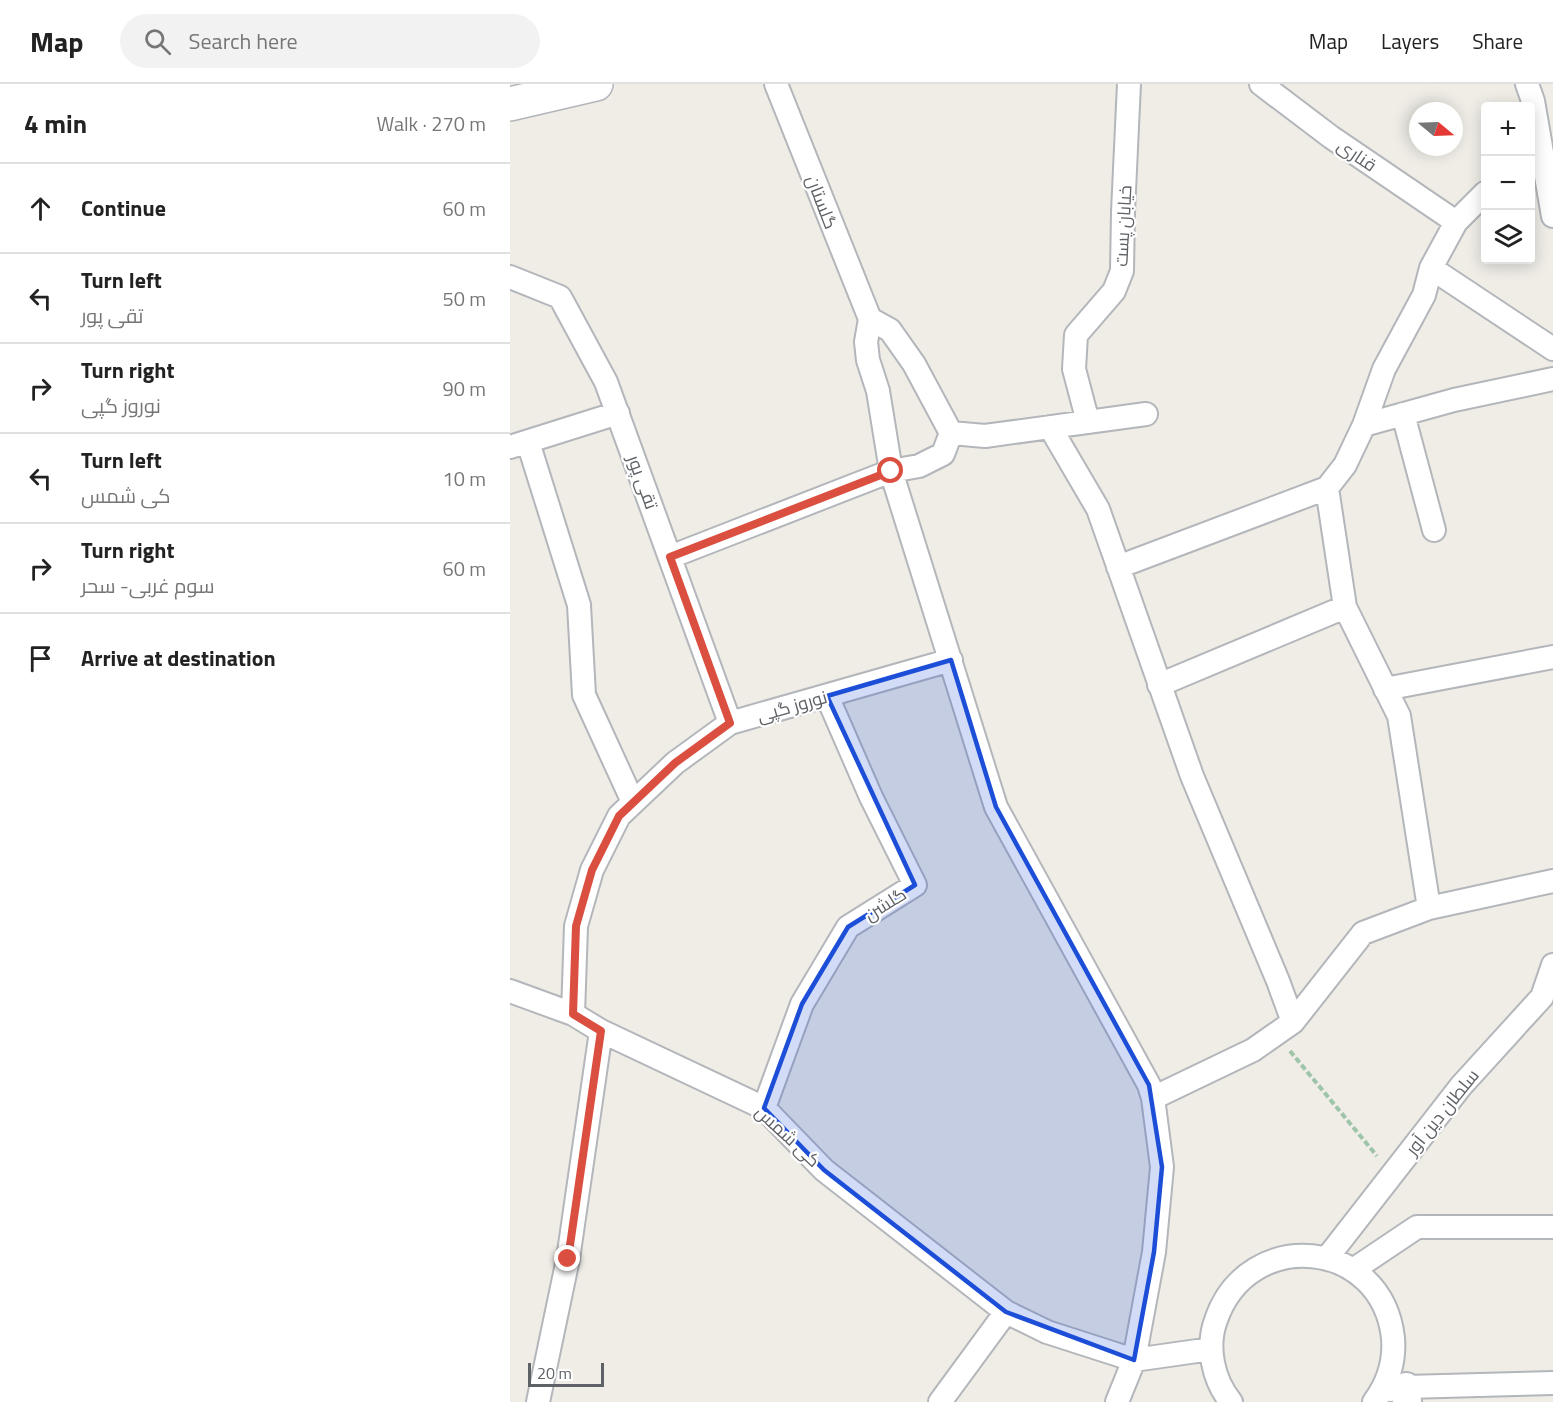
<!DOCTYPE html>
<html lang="en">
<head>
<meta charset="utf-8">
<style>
  :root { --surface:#fff; --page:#f2f2f2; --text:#222; --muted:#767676; --line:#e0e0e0 }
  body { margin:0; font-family:"Titillium Web",Cairo,sans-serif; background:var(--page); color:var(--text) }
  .controls { position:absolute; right:18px; top:18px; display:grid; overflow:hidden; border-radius:6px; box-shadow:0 3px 15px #0003 }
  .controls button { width:54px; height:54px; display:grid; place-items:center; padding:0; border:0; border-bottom:2px solid var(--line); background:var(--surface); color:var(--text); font:30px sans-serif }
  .compass { position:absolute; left:899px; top:18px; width:54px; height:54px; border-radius:50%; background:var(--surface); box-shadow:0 3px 15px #0003; rotate:109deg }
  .scale { position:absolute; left:18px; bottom:15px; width:76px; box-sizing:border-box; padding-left:6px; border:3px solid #5e6165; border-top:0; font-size:16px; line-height:21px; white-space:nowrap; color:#5e6165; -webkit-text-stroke:4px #fff; paint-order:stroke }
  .stop { position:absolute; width:18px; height:18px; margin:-14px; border:4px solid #db4f40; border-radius:50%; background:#fff }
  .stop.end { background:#db4f40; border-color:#fff; box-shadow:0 2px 6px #0008 }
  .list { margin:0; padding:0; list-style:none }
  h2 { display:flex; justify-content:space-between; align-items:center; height:78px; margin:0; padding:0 24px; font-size:26px }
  h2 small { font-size:20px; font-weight:400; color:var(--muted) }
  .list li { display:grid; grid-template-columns:39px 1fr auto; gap:18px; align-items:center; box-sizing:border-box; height:90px; padding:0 24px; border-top:2px solid var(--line) }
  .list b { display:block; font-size:22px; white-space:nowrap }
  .list p { margin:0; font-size:20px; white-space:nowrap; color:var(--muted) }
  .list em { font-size:20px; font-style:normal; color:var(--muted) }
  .icon { flex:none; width:33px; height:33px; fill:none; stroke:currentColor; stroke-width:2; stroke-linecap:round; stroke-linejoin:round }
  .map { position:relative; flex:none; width:1043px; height:1318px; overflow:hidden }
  header { display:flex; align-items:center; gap:36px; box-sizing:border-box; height:84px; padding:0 30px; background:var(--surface); border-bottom:2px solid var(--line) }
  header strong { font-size:28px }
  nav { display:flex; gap:33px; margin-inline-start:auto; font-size:21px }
  .search { width:420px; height:54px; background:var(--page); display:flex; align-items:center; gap:15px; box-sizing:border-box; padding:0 21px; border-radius:33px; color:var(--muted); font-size:22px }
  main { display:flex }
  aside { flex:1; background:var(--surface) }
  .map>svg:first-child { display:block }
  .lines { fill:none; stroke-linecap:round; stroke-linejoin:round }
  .minor-casing { stroke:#b3b6ba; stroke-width:26 }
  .tertiary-casing { stroke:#b3b6ba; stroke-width:32 }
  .secondary-casing { stroke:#b2b5ba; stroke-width:36 }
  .path { stroke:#9ec5aa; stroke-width:4; stroke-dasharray:6 3; stroke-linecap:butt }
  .minor { stroke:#fff; stroke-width:22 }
  .tertiary { stroke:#fff; stroke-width:28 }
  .secondary { stroke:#fff; stroke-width:33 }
  .route { stroke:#db4f40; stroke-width:8 }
  .marked { fill:#1d4ed8; fill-opacity:0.2; stroke:#1d4ed8; stroke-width:4.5; stroke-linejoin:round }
  .labels { text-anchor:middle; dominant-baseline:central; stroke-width:4.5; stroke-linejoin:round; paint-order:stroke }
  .street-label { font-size:18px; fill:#5e6165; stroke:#fff }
</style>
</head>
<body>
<header>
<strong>Map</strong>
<div class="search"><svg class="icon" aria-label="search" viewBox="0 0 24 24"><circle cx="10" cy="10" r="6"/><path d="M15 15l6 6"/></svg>Search here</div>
<nav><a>Map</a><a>Layers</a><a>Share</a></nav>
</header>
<main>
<aside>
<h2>4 min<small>Walk · 270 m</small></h2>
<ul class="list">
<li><svg class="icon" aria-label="ahead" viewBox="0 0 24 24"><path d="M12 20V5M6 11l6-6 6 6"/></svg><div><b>Continue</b></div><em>60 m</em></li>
<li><svg class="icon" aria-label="left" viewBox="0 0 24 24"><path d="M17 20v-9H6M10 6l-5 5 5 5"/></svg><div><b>Turn left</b><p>تقی پور</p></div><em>50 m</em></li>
<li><svg class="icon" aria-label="right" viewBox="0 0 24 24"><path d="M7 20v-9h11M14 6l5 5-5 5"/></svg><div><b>Turn right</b><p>نوروز گپی</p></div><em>90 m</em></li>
<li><svg class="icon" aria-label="left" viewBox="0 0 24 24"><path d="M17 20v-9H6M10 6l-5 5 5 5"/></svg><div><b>Turn left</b><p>کی شمس</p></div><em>10 m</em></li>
<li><svg class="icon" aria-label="right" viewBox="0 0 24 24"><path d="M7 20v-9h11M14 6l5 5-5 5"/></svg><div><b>Turn right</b><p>سوم غربی- سحر</p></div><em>60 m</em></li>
<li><svg class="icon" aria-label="arrive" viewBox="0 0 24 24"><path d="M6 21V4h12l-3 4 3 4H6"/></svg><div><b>Arrive at destination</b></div></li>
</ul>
</aside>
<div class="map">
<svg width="1043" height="1318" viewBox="0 0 1043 1318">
  <rect width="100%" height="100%" fill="#efede6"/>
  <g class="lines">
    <defs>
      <path id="minor" d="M266,0L360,235
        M751,0L821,53L946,138
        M1017,0L1023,17L1043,132
        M921,184L1043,265
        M0,193L50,213L96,298L220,639
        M360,235L380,246L404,280L441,349L433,370L409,382L381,387L368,307L358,276L356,258Z
        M893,330L924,446
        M578,338L564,285L566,251L604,207L612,187L613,128L619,0
        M854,341L874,285L914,211L921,184L946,138L975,109
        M540,343L588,425L682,692L768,897L783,938
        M441,349L475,352L636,330
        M18,358L69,521L74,611L123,718
        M0,363L108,329
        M817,404L835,523L889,632L919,824
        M160,473L381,387L486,723L639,1001L643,1014L652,1083L644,1168L624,1276L607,1318
        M608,483L817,404L835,381L854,341L944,316L1043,295
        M649,601L835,523
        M875,605L1043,573
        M0,907L63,930L91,947L254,1024L314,1086L496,1228L537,1248L624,1276L701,1265
        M63,930L66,842L82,786L109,732L165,679L220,639L441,576
        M643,1014L743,966L783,938L853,849L919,824L1043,797
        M254,1024L292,920L338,843L405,801L361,713L317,612
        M817,1174L951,1002L1032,913L1043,881
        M843,1186L907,1143H1043
        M880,1306L896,1303L1043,1299
        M28,1318L58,1175L91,947
        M430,1318L496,1228
        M721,1318C703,1296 696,1263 706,1236C738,1142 872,1154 883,1254C885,1278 878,1299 864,1318"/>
      <path id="tertiary" d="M896,1303L897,1318"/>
      <path id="secondary" d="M0,20L86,0"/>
    </defs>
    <!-- minor casing -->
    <use href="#minor" class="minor-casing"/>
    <!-- tertiary casing -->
    <use href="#tertiary" class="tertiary-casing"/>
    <!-- secondary casing -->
    <use href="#secondary" class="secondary-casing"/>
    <!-- path -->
    <path class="path" d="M780,967L867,1072"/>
    <!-- minor -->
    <use href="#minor" class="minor"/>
    <!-- tertiary -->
    <use href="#tertiary" class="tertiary"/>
    <!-- secondary -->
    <use href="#secondary" class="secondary"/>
  </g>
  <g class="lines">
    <!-- route -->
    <path class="route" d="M58,1175L91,947L63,930L66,842L82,786L109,732L165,679L220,639L160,473L381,387"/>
  </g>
  <!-- marked area -->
  <path class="marked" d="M441,576L486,723L639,1001L652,1083L644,1168L624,1276L496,1228L314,1086L254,1024L292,920L338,843L405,801L317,612Z"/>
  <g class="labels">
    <!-- street labels -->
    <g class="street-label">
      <text transform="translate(847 71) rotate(34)">قناری</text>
      <text transform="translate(312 118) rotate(69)">گلستان</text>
      <text transform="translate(613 142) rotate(-87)">خیابان پست</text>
      <text transform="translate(133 398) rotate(70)">تقی پور</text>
      <text transform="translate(282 622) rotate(-16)">نوروز گپی</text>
      <text transform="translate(375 820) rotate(-32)">گلشن</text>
      <text transform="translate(932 1028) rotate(-51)">سلطان دین آور</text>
      <text transform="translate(278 1052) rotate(43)">کی شمس</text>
    </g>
  </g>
</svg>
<div class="controls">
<button>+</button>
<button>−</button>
<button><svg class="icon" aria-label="layers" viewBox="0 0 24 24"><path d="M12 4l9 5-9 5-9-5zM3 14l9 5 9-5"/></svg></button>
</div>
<svg class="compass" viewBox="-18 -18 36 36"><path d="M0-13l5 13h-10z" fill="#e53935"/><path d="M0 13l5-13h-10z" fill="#767676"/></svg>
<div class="scale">20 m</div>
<div class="stop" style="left:381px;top:387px"></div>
<div class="stop end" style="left:58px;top:1175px"></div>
</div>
</main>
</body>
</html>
